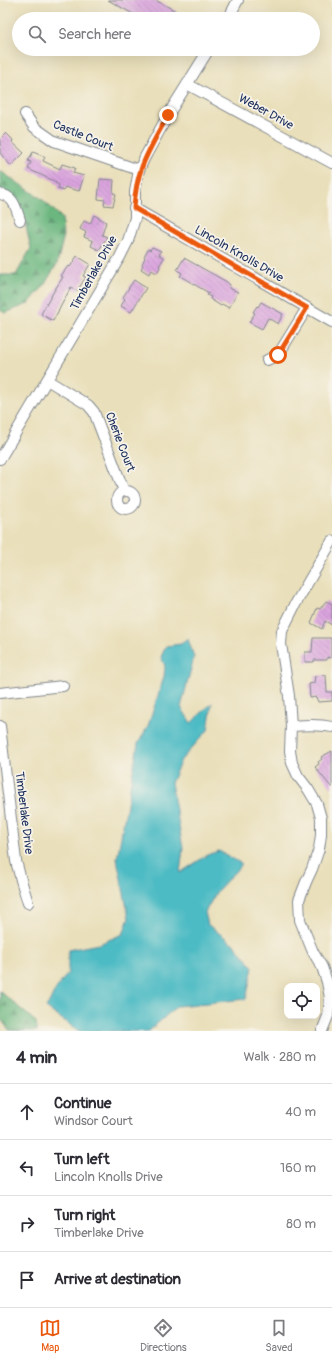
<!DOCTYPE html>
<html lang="en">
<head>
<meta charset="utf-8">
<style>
  :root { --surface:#fff; --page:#f2f2f3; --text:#2b2b33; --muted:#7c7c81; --line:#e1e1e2; --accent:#ea580c }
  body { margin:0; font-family:Pangolin,sans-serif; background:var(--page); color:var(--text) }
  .controls { position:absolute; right:12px; bottom:12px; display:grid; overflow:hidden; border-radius:8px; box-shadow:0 4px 16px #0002 }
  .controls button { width:36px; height:36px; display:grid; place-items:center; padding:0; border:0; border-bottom:1px solid var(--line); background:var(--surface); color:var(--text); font:20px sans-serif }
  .stop { position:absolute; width:12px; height:12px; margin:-9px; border:3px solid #ea580c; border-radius:50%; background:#fff }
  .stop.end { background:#ea580c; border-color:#fff; box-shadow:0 1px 4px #0008 }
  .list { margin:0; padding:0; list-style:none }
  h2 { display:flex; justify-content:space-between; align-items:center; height:52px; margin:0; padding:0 16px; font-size:17px }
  h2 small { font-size:13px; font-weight:400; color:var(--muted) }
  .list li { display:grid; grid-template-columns:26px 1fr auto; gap:12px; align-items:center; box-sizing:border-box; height:56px; padding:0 16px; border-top:1px solid var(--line) }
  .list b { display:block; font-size:15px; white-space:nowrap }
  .list p { margin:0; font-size:13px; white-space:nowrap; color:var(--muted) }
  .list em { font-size:13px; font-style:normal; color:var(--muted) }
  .icon { flex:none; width:22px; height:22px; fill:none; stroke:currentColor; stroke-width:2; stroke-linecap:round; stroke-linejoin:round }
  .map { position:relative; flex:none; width:332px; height:1031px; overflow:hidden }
  .search { position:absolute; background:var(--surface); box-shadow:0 4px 16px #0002; left:12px; right:12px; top:12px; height:44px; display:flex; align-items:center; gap:10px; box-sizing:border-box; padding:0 14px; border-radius:22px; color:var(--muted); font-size:15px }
  .sheet { height:276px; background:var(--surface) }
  nav { display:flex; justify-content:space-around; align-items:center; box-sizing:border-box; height:56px; border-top:1px solid var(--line); background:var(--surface); font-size:11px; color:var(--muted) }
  nav a { display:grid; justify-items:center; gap:2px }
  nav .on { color:var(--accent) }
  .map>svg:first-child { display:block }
  .forest { fill:url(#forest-firs); stroke:#44736f }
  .water { fill:#4dbbc4; stroke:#347591 }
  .building { fill:url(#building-back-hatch) }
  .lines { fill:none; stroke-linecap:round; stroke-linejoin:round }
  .street-casing { stroke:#82878c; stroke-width:12 }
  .street { stroke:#fff; stroke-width:10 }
  .route { stroke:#ea580c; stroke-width:5 }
  .labels { text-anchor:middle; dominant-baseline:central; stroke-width:3.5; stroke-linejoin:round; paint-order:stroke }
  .street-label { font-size:12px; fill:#1b2f5e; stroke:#f7f3e8 }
</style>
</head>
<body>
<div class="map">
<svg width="332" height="1031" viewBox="0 0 332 1031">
  <defs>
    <pattern id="forest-firs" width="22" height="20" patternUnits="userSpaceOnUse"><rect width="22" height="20" fill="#6cb780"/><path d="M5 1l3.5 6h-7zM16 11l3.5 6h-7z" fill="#58956c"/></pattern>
    <pattern id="building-back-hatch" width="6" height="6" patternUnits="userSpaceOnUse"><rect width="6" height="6" fill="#dba4df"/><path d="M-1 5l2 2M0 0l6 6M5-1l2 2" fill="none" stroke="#b186b8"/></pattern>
  </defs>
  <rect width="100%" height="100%" fill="#f7f3e8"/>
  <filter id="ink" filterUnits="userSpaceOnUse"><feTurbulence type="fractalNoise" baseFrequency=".025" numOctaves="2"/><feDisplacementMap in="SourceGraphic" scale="8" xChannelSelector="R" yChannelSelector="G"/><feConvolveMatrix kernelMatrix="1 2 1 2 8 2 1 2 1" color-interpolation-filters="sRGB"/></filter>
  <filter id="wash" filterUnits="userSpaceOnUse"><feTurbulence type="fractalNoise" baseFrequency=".012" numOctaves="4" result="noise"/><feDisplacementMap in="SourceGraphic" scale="16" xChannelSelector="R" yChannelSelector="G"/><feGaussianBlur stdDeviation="0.9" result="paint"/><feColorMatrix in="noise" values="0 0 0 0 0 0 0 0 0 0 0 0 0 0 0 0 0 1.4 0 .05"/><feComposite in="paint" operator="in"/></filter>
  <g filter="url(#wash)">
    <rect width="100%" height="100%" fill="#e9dfba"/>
    <!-- forest -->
    <path class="forest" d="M0,171L42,199L62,218L63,239L57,264L43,287L28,304L5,313L0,310V275H16L31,248L22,210L0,191Z
      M0,991L36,1022L37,1031L9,1030L0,1018Z"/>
    <!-- water -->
    <path class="water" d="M188,639L194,657L181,707L191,723L212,703L208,730L181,760L171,783L183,848L180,873L207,855L219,851L242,864L217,891L205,912L208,925L235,945L253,967L246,999L177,1006L149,1031H79L46,1008L56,989L68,973V950L99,944L123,934L129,918L117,859L138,744L148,726L164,677L165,666L161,657L166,646L181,644Z"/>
    <g id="blocks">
      <!-- building -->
      <path class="building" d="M108,0H155L176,11L171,19H142Z
        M6,133L13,140L12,142L24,153L11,166L0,153V139Z
        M33,152L45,157L43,161L60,169L62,164L75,168L73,173L84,176L79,191L65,187L64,191L58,189L59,185L55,183L56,182L28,169L31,162L28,161Z
        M100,179L114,180L113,193L116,194L113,206L104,205L105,200L98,199Z
        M94,215L106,222L102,235L107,237L99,250L91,246L93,241L84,237L86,232L80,229L84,221L90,224Z
        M152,247L161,251L159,255L164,258L159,266L160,267L157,273L151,270L149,274L141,269L143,265L142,264L145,258L144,257L148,249L150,250Z
        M77,256L90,264L83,276L86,277L77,291L71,287L53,321L41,314L54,291L63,277L61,276L68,266L70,267Z
        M184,258L227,282L230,285L229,288L238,292L229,308L222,304L221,306L210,299L211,297L207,295L209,293L180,276L182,273L177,270Z
        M134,280L146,288L131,312L121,306L125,299L123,297Z
        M261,302L283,314L278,324L268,318L262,329L249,322L255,313L253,312L257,306L258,307Z
        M326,601L332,604V625L325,621L322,629L311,623L317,608L320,609Z
        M313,638H331V658L327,657V660H314V662H305V652H312Z
        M326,675L327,692H332V701L318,702L316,697L310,698L309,684L314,683L315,676Z
        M332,751V788L315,767L319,764L318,762L322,759L321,757Z"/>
    </g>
  </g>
  <g filter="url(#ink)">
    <use href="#blocks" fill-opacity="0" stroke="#82878c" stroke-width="1"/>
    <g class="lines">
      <defs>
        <path id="street" d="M228,19L238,0
          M187,84L332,163
          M25,114L34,127L54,141L139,170
          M0,194C14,196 16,208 20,220
          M134,208L332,322
          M267,360L278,355L307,308
          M47,380L88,405L94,412L124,491
          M0,459L120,257L128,241L135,218V192L139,170L145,157L168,115L209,49
          M117 500a9 9 0 1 1 18 0a9 9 0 1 1-18 0Z
          M0,693L63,686
          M0,726L16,861L21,880L28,903
          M291,726C305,725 318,724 332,727
          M322,1031L328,1016L330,998L327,982L322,967L313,952L300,920L299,900L306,882L312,869L319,849L321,835V818L317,804L308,789L298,776L292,763L290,751L291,726L289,696L281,644L282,631L296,603L332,541"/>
      </defs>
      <!-- street casing -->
      <use href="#street" class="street-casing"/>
      <!-- street -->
      <use href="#street" class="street"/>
    </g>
  </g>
  <g class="lines" filter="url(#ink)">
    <!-- route -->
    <path class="route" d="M168,115C150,149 136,168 134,208L307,308L278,355"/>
  </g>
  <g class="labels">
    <!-- street labels -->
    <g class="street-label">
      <text transform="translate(266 112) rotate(29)">Weber Drive</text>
      <text transform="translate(83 136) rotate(22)">Castle Court</text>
      <text transform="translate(239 254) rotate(30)">Lincoln Knolls Drive</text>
      <text transform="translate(94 273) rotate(-61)">Timberlake Drive</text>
      <text transform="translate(120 442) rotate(69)">Cherie Court</text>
      <text transform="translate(24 813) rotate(83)">Timberlake Drive</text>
    </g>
  </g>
</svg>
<div class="controls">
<button><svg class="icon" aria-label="locate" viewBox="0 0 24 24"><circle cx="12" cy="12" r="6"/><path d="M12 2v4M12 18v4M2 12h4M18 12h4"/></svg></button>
</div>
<div class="stop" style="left:278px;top:355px"></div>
<div class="stop end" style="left:168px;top:115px"></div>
<div class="search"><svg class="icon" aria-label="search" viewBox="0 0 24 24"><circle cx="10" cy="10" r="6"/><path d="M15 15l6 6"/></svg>Search here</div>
</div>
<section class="sheet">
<h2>4 min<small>Walk · 280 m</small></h2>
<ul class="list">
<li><svg class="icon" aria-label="ahead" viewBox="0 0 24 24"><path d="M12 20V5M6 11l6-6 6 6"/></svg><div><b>Continue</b><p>Windsor Court</p></div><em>40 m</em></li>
<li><svg class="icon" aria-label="left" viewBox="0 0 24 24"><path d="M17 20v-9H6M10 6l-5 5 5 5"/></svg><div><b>Turn left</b><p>Lincoln Knolls Drive</p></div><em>160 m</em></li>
<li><svg class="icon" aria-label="right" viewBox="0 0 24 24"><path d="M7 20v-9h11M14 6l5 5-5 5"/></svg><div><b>Turn right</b><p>Timberlake Drive</p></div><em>80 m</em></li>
<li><svg class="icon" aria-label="arrive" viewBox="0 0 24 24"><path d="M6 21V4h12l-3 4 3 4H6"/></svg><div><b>Arrive at destination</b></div></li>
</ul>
</section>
<nav>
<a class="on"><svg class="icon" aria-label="map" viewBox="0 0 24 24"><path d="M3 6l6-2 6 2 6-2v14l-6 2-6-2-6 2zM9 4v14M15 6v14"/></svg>Map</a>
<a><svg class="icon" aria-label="directions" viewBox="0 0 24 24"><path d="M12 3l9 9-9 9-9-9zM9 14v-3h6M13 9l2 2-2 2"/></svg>Directions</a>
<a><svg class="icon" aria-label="saved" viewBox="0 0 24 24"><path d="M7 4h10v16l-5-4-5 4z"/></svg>Saved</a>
</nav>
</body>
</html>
